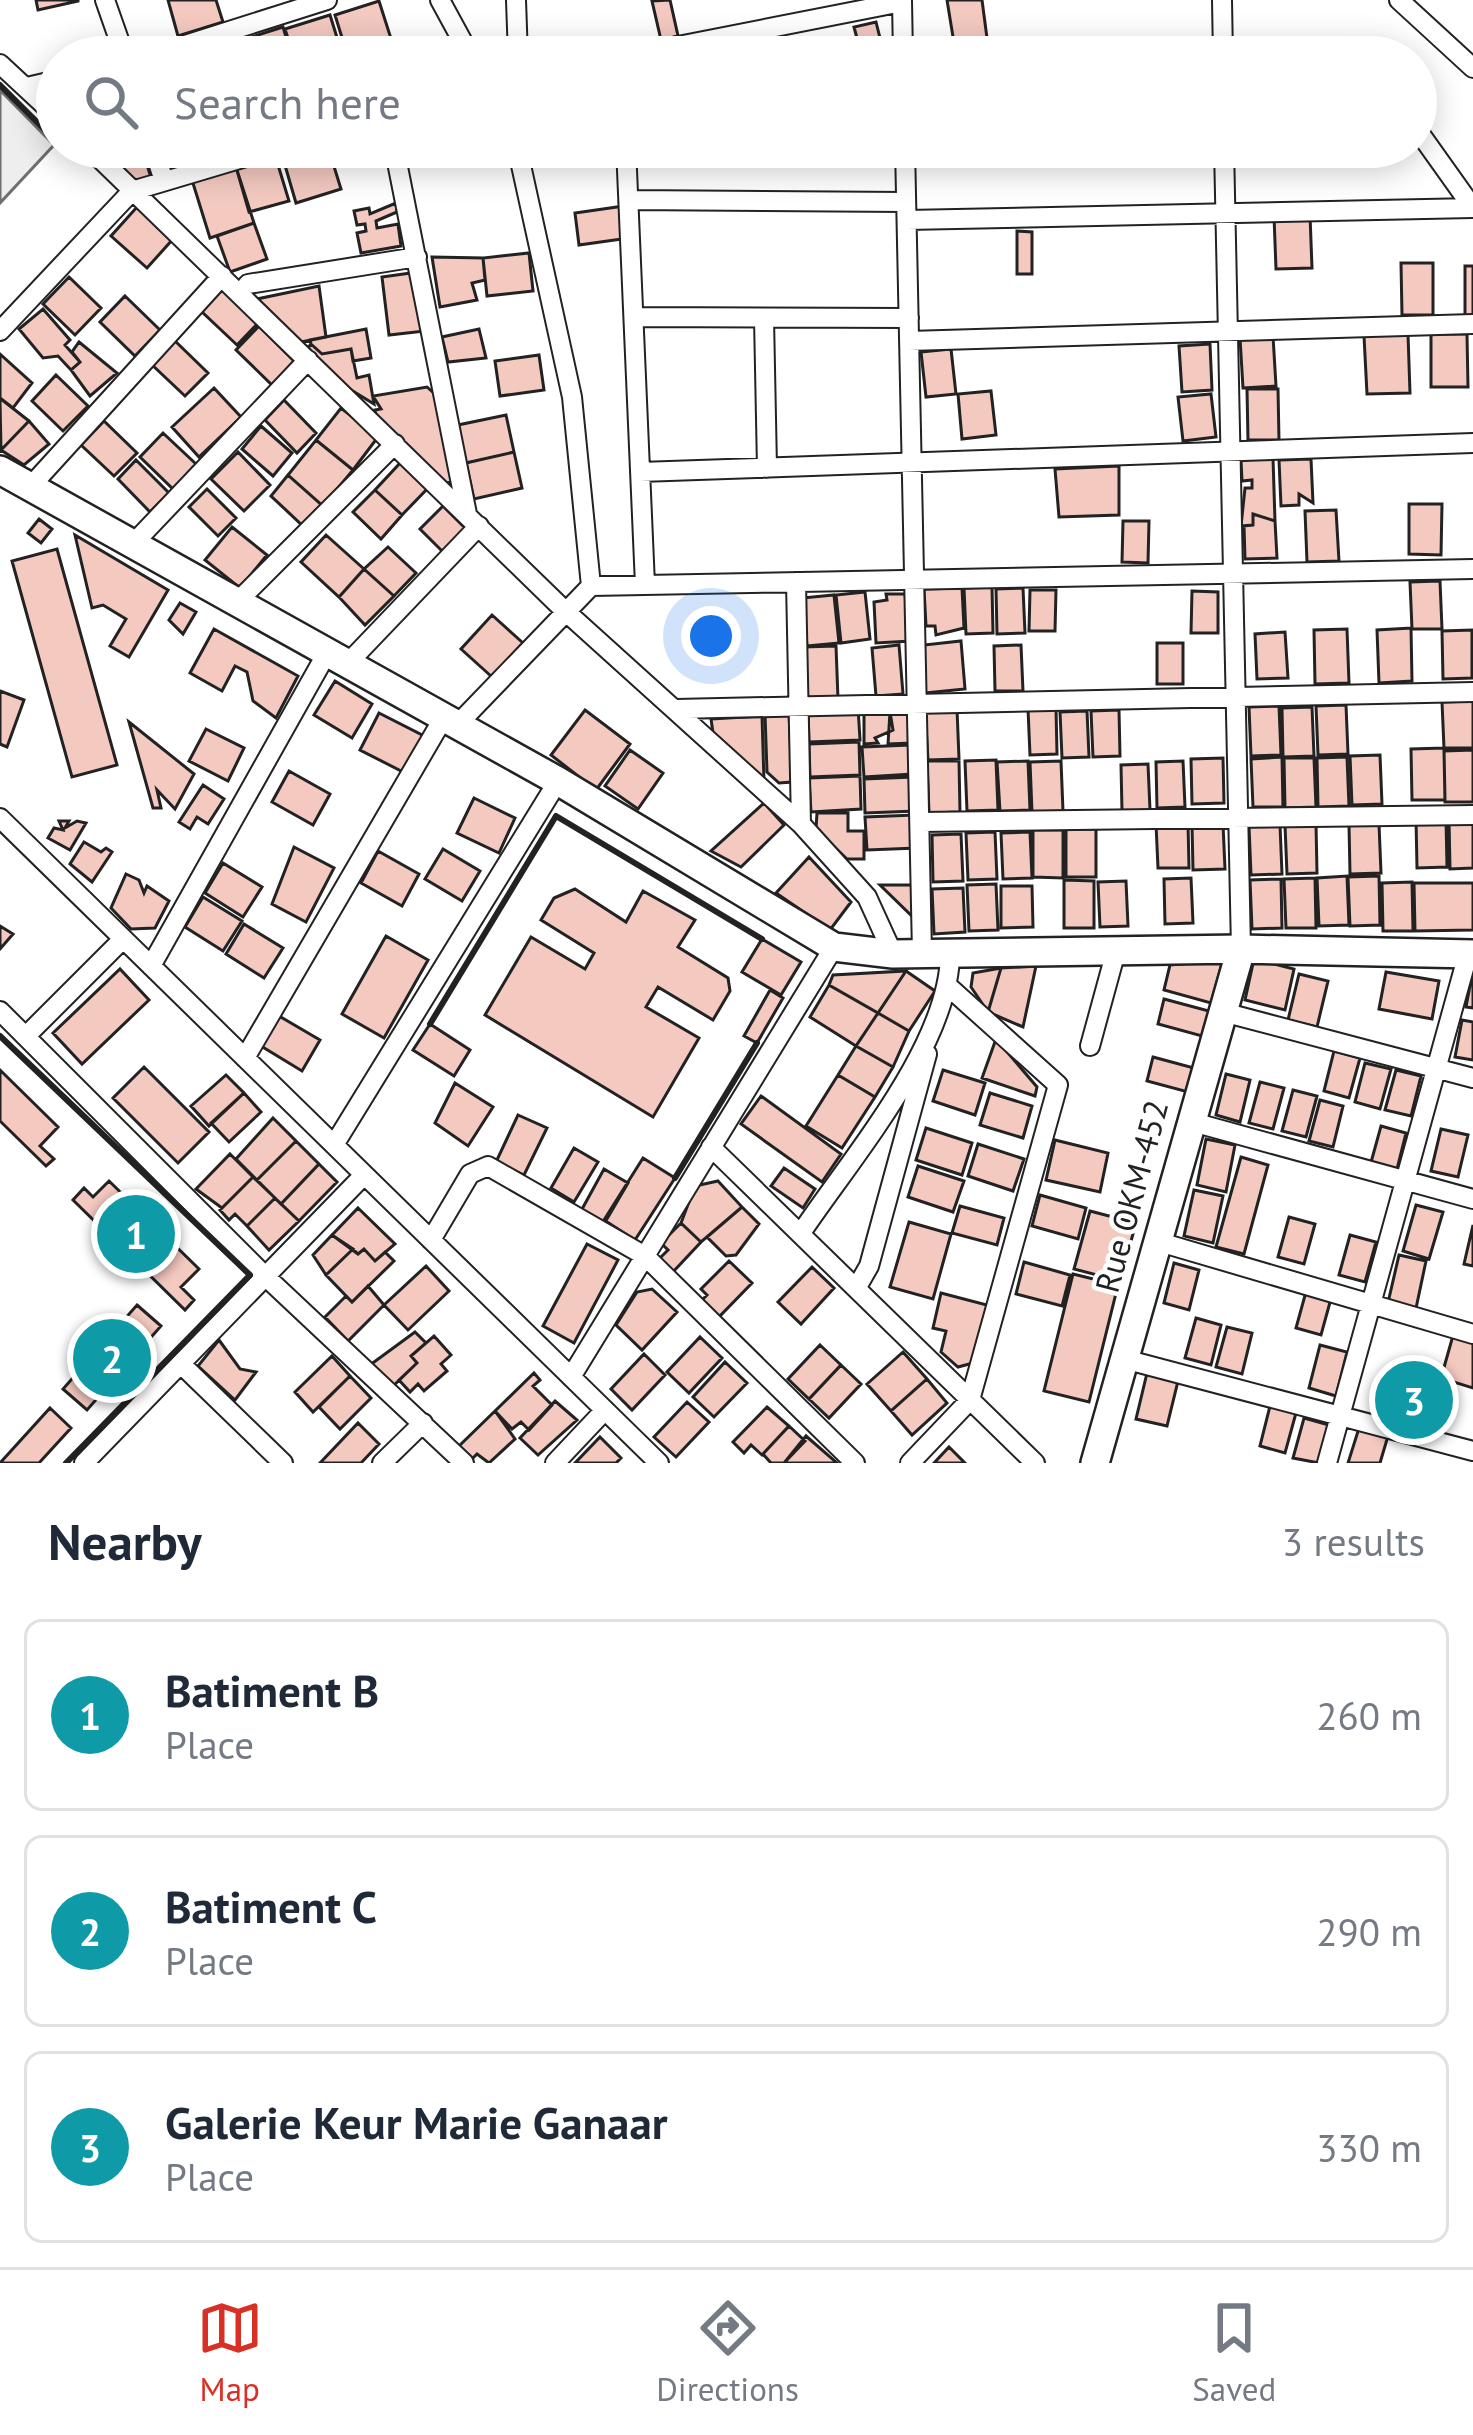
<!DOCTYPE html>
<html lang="en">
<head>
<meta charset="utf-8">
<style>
  :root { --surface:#fff; --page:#f2f2f3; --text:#1f2937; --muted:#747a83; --line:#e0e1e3; --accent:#d93025 }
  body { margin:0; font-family:"PT Sans",sans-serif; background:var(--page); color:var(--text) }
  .you { position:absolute; left:711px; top:636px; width:42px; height:42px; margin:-30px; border:9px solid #fff; border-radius:50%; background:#1a73e8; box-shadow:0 0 0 18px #1a73e833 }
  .badge { display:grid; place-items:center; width:78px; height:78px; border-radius:50%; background:var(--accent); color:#fff; font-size:39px; font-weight:700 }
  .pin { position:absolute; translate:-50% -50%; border:6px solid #fff; box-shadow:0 3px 12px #0006 }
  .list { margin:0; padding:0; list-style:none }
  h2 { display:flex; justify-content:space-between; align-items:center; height:156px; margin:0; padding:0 48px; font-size:51px }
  h2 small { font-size:39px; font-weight:400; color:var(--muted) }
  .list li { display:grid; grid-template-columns:78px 1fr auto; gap:36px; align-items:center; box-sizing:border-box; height:192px; margin:0 24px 24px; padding:0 24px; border:3px solid var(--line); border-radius:18px }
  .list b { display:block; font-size:45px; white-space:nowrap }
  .list p { margin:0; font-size:39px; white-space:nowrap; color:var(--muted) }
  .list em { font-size:39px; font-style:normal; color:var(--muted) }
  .icon { flex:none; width:66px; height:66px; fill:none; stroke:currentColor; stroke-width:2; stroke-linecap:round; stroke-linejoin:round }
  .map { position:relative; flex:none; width:1473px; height:1463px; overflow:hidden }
  .search { position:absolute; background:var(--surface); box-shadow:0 6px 30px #0003; left:36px; right:36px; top:36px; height:132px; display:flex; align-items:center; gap:30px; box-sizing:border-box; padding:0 42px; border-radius:66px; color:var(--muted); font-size:45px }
  .sheet { height:804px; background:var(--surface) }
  nav { display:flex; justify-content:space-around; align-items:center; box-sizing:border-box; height:168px; border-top:3px solid var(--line); background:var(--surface); font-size:33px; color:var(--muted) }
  nav a { display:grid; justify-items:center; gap:6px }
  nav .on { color:var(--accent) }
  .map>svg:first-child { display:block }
  .green { fill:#eee; stroke:#6f6f6f; stroke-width:3 }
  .building { fill:#f3c9c0; stroke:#222; stroke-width:3 }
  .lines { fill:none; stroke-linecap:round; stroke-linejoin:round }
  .street-casing { stroke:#222; stroke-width:22 }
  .secondary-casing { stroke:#222; stroke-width:32 }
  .street { stroke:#fff; stroke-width:18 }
  .secondary { stroke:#fff; stroke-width:27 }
  .wall { stroke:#222; stroke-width:6 }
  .labels { text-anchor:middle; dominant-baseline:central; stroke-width:9; stroke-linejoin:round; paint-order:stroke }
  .street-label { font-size:33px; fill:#222; stroke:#fff }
</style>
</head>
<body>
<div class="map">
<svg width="1473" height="1463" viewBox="0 0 1473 1463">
  <rect width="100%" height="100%" fill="#fff"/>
  <!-- green -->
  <path class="green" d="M0,90L54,145L0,203Z"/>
  <!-- building -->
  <path class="building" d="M36,0H78V1L38,10Z
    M168,0H216L223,22L178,36Z
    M670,0L678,36L661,40L652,1Z
    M947,0H982L987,38L954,43Z
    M379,1L394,48L348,57L335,15Z
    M330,15L343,57H294L285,29Z
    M876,22L884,54L862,57L854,27Z
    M283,27L292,57H244L239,41Z
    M236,42L241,57H192V56Z
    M100,147H142L151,178L134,181Z
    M168,147H217L219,154L174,168Z
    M309,147H328L341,189L296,203L282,155Z
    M957,147H987V154H957Z
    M275,155L289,201L249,212L236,167Z
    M236,167L254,223L210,238L192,180Z
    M396,203L397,212L376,221L377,228L398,224L401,246L361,253L357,233L366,231L365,224L357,225L354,211L369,208L370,214Z
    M624,206L629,238L579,245L575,213Z
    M137,207L173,239L147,268L111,236Z
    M1310,215L1312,268L1276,269L1274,216Z
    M254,223L267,259L230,272L217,236Z
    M1017,231L1032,232V274H1017Z
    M529,253L533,291L487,296L483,258Z
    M432,257L483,258L485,280L472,283L477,300L440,307Z
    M1401,263H1433V315H1402Z
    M1465,266H1473V316H1465Z
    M418,272L425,331L389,335L382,277Z
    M69,277L101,308L75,335L43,304Z
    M319,286L326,337L301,342L257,299Z
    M224,288L259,322L237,345L201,311Z
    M125,296L160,330L135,356L100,322Z
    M43,309L70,340L65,345L80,362L71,370L58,356L43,358L19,329Z
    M259,326L294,361L272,385L236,350Z
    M366,329L371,358L353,361L351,349L322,354L311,344L310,340Z
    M479,329L486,358L448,362L442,337Z
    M1408,334L1410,393L1367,394L1364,336Z
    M1431,334H1467L1468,387H1431Z
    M1273,336L1276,386L1243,388L1240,338Z
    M172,338L208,373L185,396L149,362Z
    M79,342L117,373L90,396L71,370L80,362L72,352Z
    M311,344L322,354L351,349L357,378L369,375L374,404L343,385L307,349Z
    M1210,344L1212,390L1182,392L1179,346Z
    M951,349L956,394L926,397L921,352Z
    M0,354L32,383L13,408L0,398Z
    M539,355L544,390L500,396L495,361Z
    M56,375L88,406L63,431L32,401Z
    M427,387L436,395L454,482L445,483L377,419L375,410L381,409L373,396Z
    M214,388L241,417L199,457L172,427Z
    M1247,389H1278L1279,440H1248Z
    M991,391L996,435L962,439L958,394Z
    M1211,394L1216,437L1183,441L1178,397Z
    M1,399L29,421L1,450L0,401Z
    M284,400L316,433L297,453L265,420Z
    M341,408L378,437L353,470L316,440Z
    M506,415L514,452L466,463L458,425Z
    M29,421L49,444L24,465L1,450Z
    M104,421L137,453L114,476L81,445Z
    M261,426L292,453L273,476L242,449Z
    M163,433L196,464L173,489L140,457Z
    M316,440L353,470L323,506L288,475Z
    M238,452L270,485L244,511L211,479Z
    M514,452L522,488L474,499L466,463Z
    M1273,458L1275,521L1253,514V525L1241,526L1245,488H1252V480L1242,481L1241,460Z
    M1311,459L1313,503L1299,494V505L1281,506L1279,460Z
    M136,460L169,493L150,512L118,479Z
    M402,461L429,487L402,515L375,490Z
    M1119,466V515L1059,517L1055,469Z
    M288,475L323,506L304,527L271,496Z
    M207,489L236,518L218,536L189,507Z
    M375,490L402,515L381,539L353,512Z
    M1409,504H1442L1441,555L1409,554Z
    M443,506L466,529L443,552L420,529Z
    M1336,510L1339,561L1307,562L1305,511Z
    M1253,514L1275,521L1277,558L1245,559L1244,526L1253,525Z
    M39,519L52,529L41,543L28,533Z
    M1123,521H1149L1148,563L1122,562Z
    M232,527L267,555L240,588L205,560Z
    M75,535L168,590L129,657L110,646L126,619L103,605L92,608Z
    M326,535L364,569L339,597L301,562Z
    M388,547L416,573L394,596L364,569Z
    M57,549L117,765L72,777L12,561Z
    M364,569L394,596L365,625L339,597Z
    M1440,581L1442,629H1412L1410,582Z
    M992,587L993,633L966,634L964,588Z
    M962,588L964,628L936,635L935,626H926L924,589Z
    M1023,588L1025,633L997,634L996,589Z
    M1030,590H1056L1055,631H1029Z
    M1192,591L1218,592V633H1191Z
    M865,592L870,639L841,643L836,595Z
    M886,594H905L911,641L876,643L874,602L887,600Z
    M834,595L839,643L807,646L802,598Z
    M180,603L196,612L183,634L169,620Z
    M492,615L523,643L492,677L461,649Z
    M1411,628L1412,681L1379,683L1377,630Z
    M214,629L298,676L276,718L253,701L247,672L235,666L222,691L190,673Z
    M1347,629L1349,683L1315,684L1314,630Z
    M1472,630V678L1443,679L1442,631Z
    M1285,632L1288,678L1257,679L1255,634Z
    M961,641L965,689L925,693L924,645Z
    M1157,643H1183V684H1157Z
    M899,645L903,694L876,696L872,648Z
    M1021,645L1023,691H995L994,646Z
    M836,646L838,699L804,700L803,647Z
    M335,681L372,704L352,738L314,715Z
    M0,691L24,700L7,747L0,744Z
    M1473,701V748H1444L1442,702Z
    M1346,705L1348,754L1318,755L1316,706Z
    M1279,706L1281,755L1251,756L1249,707Z
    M858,707L860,740L809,742L808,709Z
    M1312,707L1314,756L1283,757L1282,708Z
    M1056,708L1057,754L1030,755L1028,709Z
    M957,709L959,759L928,760L925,710Z
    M585,710L630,744L596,790L551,755Z
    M864,710L890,712L893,730L875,738L878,743L864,744Z
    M1119,710L1120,756L1093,757L1091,711Z
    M1087,711L1089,757L1062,758L1060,712Z
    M890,712H912V743L888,744Z
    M379,713L424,736L405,773L360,750Z
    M789,713L792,782L779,783L767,772L765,714Z
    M762,716L764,781L713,733L711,719Z
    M129,722L194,774L175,809L157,790L161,808H153Z
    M206,729L244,748L228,781L189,761Z
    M859,742L860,775L810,777L809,744Z
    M911,745L913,774L864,777L862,747Z
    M1444,748L1445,800H1412L1411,749Z
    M630,750L663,773L638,809L605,786Z
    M1473,750V802H1445L1444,751Z
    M1380,755L1382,804L1352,805L1350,756Z
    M1282,757L1283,807H1253L1251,759Z
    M1347,757L1349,806L1318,807L1317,758Z
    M1223,758L1224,803L1192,804L1191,759Z
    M1284,758H1314L1316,807L1285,808Z
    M996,760L998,810L967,811L965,761Z
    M927,761H959L960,812L929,813Z
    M1028,761L1030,810L1000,811L997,762Z
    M1061,761L1063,811L1032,812L1030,762Z
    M1183,761L1185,807L1157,808L1156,762Z
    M1148,764L1150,810L1122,811L1121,765Z
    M289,771L330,794L313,825L272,802Z
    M860,776L861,809L811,812L809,778Z
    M914,777L916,811L865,813L864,779Z
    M203,785L224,799L208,824L197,817L190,829L179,822Z
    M474,798L515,818L499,853L457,833Z
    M764,803L784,825L741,867L711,851Z
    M817,813H848V831H864V859H847L816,829Z
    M915,815L917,848L867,850L865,817Z
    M1416,819H1446L1447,867L1417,868Z
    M1449,820H1473V868L1450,869Z
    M59,821H69L65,828L77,821L86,823L70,850L48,838L54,828L63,830Z
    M1188,823L1189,868H1158L1156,824Z
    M1223,824L1225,869L1193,870L1192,825Z
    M1316,824L1317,873L1287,874L1285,825Z
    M1379,824L1381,873L1350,874L1349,825Z
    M1280,825L1282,874L1251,875L1249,826Z
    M1066,829H1096V877H1066Z
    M1033,830H1063V878L1033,877Z
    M995,832L997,879L968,880L966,833Z
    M1030,832L1032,878L1003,879L1001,833Z
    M961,834L963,881L933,882L932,835Z
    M84,842L101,852L106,848L112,852L92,882L70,864Z
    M294,847L334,868L306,922L272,904Z
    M443,849L480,871L462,901L425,879Z
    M378,851L419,874L402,906L361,883Z
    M809,857L851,902L830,930L776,893Z
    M223,863L262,887L243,917L205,893Z
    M126,874L139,880L144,893L147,886L169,901L155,928L131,929L111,908Z
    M1347,876L1349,925L1319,926L1317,878Z
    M1379,876L1380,925L1350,926L1348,877Z
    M1191,878L1193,923L1165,924L1164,879Z
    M1315,878L1316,928H1286L1284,879Z
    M1281,879L1282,928L1252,929L1250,880Z
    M1064,880L1094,881V928H1064Z
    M1126,881L1128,926L1100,927L1098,882Z
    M1412,882L1413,931H1383L1382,883Z
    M1414,883H1473V930L1415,931Z
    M996,884L998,930L969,931L967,885Z
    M880,885H915L916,920Z
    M1001,886H1032L1033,927L1001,928Z
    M963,888L965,932L934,934L932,889Z
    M575,889L626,922L643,891L695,920L678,947L728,978L730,991L713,1020L658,987L646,1007L699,1038L653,1117L485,1015L531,937L585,969L594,953L541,920L554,898Z
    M203,897L242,921L223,951L185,927Z
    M244,924L283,948L264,978L226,954Z
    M0,926L13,934L0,949Z
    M386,936L428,960L384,1038L342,1014Z
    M762,939L801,962L781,995L742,972Z
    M1254,959L1294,969L1285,1010L1245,1000Z
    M1223,960L1211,1003L1164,990L1170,965Z
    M1036,966L1023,1027L988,1012L1001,968Z
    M1001,968L988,1012L971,987L973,973Z
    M120,969L149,1000L82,1064L53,1033Z
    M1473,970V1008L1466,1007Z
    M906,971L935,991L909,1031L878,1013Z
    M906,971L878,1013L829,985L833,975Z
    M1386,972L1439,981L1432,1019L1379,1009Z
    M1299,974L1328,981L1317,1027L1288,1020Z
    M829,985L878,1013L856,1046L810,1017Z
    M770,990L783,998L757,1043L744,1036Z
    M1164,999L1209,1011L1202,1036L1158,1024Z
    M878,1013L909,1031L893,1067L856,1046Z
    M279,1016L320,1040L302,1071L261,1046Z
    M1462,1020L1473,1022V1060L1455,1057Z
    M430,1024L470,1050L454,1076L413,1050Z
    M996,1039L1037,1087L1035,1096L982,1078Z
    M856,1046L893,1067L875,1097L838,1075Z
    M1334,1051L1360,1058L1349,1098L1324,1091Z
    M1153,1057L1194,1068L1188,1092L1147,1081Z
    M1365,1063L1391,1069L1380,1109L1355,1102Z
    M144,1067L209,1132L178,1163L113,1098Z
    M0,1070L58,1127L40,1146L54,1159L46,1166L0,1121Z
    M943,1070L985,1083L975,1115L933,1101Z
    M1396,1070L1421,1076L1411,1116L1385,1110Z
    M1226,1074L1250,1080L1240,1122L1216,1115Z
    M226,1075L244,1093L209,1126L191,1106Z
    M838,1075L875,1097L842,1148L806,1126Z
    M1260,1082L1284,1088L1273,1129L1249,1123Z
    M455,1083L493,1107L468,1146L435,1123Z
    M1293,1090L1317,1096L1306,1137L1282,1131Z
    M244,1093L261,1112L229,1142L211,1123Z
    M990,1093L1032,1106L1023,1138L980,1125Z
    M761,1096L841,1154L822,1182L741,1124Z
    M1320,1100L1343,1106L1333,1147L1309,1141Z
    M518,1115L547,1128L524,1175L496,1162Z
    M273,1118L296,1141L257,1180L236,1159Z
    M1381,1126L1406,1133L1396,1173L1370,1166Z
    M926,1128L972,1143L962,1175L916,1160Z
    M1441,1129L1468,1135L1458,1177L1431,1171Z
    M1206,1139L1235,1145L1226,1192L1197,1185Z
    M1055,1140L1108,1153L1100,1192L1046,1180Z
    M296,1141L319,1164L281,1204L257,1180Z
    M978,1144L1024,1159L1013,1191L968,1176Z
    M574,1148L598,1162L574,1202L551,1188Z
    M230,1154L253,1177L222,1208L196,1189Z
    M1241,1157L1268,1165L1244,1254L1216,1247Z
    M643,1158L675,1178L635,1240L604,1220Z
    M319,1164L337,1182L299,1221L281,1204Z
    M918,1166L964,1181L953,1212L908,1197Z
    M784,1168L815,1189L803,1208L771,1186Z
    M604,1169L628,1183L604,1224L581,1211Z
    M253,1177L275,1198L247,1226L235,1214L229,1220L220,1210Z
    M109,1181L199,1269L181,1287L194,1300L185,1310L73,1200L84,1188L93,1197Z
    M718,1181L742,1207L701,1242L681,1223L695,1186Z
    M1194,1190L1223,1196L1213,1243L1184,1236Z
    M1040,1195L1086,1208L1078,1239L1032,1226Z
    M275,1198L299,1221L269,1250L247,1226Z
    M1416,1205L1443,1212L1429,1259L1403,1251Z
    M960,1206L1004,1218L997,1245L952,1233Z
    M742,1207L759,1224L736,1255L726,1256L707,1237Z
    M358,1208L395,1244L375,1261L364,1249L358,1254L332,1235Z
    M1090,1211L1136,1223L1120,1281L1074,1269Z
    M1289,1217L1315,1224L1304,1264L1278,1257Z
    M909,1222L951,1234L933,1299L890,1287Z
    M681,1223L701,1242L672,1273L658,1260L668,1250L661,1243Z
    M1473,1225V1266L1464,1264Z
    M332,1235L353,1249L326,1275L313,1255Z
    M1350,1235L1376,1242L1365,1282L1339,1275Z
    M587,1244L618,1260L574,1343L543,1326Z
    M353,1249L358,1254L364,1249L375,1261L385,1252L394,1261L352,1302L326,1275Z
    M1399,1255L1426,1261L1415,1313L1387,1307Z
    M729,1261L752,1283L716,1320L699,1303L707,1295L701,1289Z
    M1024,1262L1070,1275L1062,1306L1016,1294Z
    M1174,1263L1199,1270L1189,1310L1164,1303Z
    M426,1266L449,1291L408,1330L384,1305Z
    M812,1267L834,1288L801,1324L778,1302Z
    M1073,1274L1118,1285L1089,1402L1044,1391Z
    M368,1286L384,1305L348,1341L325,1317L346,1296L352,1302Z
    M1307,1288L1332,1295L1321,1335L1296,1328Z
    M652,1289L677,1312L642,1350L616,1325L637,1292Z
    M941,1293L987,1305L973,1363L958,1367L941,1352L946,1331L933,1328Z
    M137,1305L161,1326L87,1410L63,1389Z
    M1196,1318L1221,1325L1211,1365L1185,1358Z
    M1227,1327L1252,1333L1242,1374L1216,1367Z
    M415,1332L426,1343L411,1356L417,1363L391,1388L370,1365Z
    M1454,1332L1473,1338V1388L1441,1378Z
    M434,1336L451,1355L441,1364L447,1371L424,1391L418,1384L410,1392L399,1380L417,1363L411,1356Z
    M700,1337L722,1358L689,1393L667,1372Z
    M219,1340L240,1369L256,1372L235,1400L198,1366Z
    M820,1345L841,1365L809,1399L788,1379Z
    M1320,1345L1347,1352L1336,1396L1309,1388Z
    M903,1352L927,1379L891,1411L867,1384Z
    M644,1354L665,1375L632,1410L611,1389Z
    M332,1356L350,1376L313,1412L295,1392Z
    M725,1362L747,1383L714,1417L693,1397Z
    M841,1365L861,1384L829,1418L809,1399Z
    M1403,1371L1432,1378L1420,1424L1392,1416Z
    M534,1373L540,1380L533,1386L552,1405L529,1430L521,1422L512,1429L495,1411Z
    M1147,1373L1178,1381L1167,1426L1136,1419Z
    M350,1376L371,1398L340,1429L319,1407Z
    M927,1379L947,1403L912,1435L891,1411Z
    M555,1401L577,1420L538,1455L520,1438Z
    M687,1402L709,1422L676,1457L654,1437Z
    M1270,1406L1296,1413L1285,1453L1260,1446Z
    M767,1407L789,1426L762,1455L751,1445L744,1453L733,1442Z
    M50,1408L71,1428L39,1463H0Z
    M495,1411L515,1439L489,1463L477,1454L471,1460L458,1447Z
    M1304,1418L1329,1425L1319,1463L1293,1458Z
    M358,1423L379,1444L361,1463H320Z
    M789,1426L805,1441L784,1463H771L763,1454Z
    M1359,1428L1388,1436L1380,1463H1348Z
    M806,1436L837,1463H784Z
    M600,1437L621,1458L616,1463H575Z
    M949,1447L965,1463H934Z"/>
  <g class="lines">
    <defs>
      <path id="street" d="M105,0L125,57
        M440,0L471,57
        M516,0L518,57
        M902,0L903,57
        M1222,0L1223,57
        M1399,0L1473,68
        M147,57L327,0
        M622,57L902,2
        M0,64L57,117
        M27,87L57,80
        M1416,128L1473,208
        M88,147L564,610L801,824L867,897L893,954
        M153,147L164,181
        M394,147L467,514
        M517,147L572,397L591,586
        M626,147L645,585
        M905,147L922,953
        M1224,147L1241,949
        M629,200L906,202
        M907,220L1473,208
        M240,294L248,284L417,257
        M634,317L909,318
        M764,318L767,468
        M0,331L132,191L280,147
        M909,341L1473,324
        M640,472L1473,443
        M30,487L222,276
        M132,545L308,360
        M796,582L801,824
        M237,602L395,444
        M349,662L479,526
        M676,709L1473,692
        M458,724L591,586L1473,569
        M0,818L659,1463
        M920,822L1473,815
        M151,966L328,651
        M0,1011L265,1276L464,1463
        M1219,1011L1473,1078
        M27,1035L123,939
        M1090,1046L1116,951
        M245,1058L444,717
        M1189,1121L1473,1199
        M334,1145L558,781
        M711,1147L1035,1463
        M801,1233C852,1157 950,1044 950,953
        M431,1240L470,1174L488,1166L645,1256L855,1463
        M1156,1241L1473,1334
        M857,1287L869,1266L927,1054
        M1124,1359L1473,1451
        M181,1364L283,1463
        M571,1377L834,947
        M84,1463L364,1175
        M382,1463L423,1423
        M555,1463L605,1410
        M910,1463L970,1400L1058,1085L950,988
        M1327,1463L1468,954"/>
      <path id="secondary" d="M0,470L558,781L834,947L893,954L1241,949L1473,954
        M1095,1463L1241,949"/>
    </defs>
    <!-- street casing -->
    <use href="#street" class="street-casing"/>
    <!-- secondary casing -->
    <use href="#secondary" class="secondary-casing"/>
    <!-- street -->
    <use href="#street" class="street"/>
    <!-- secondary -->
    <use href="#secondary" class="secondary"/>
    <!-- wall -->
    <path class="wall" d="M0,85L56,141
      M430,1024L556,816L762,939
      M0,1036L250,1275L66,1463
      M675,1178L757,1043"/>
  </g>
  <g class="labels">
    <!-- street labels -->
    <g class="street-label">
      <text transform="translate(1131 1196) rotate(-75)">Rue OKM-452</text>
    </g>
  </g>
</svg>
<div class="you"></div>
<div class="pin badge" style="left:136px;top:1234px;background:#0f9aa8">1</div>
<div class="pin badge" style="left:112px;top:1358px;background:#0f9aa8">2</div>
<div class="pin badge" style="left:1414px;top:1400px;background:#0f9aa8">3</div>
<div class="search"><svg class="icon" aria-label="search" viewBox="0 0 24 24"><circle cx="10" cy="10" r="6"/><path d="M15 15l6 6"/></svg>Search here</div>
</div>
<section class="sheet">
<h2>Nearby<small>3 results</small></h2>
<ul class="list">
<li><span class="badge" style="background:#0f9aa8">1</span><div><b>Batiment B</b><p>Place</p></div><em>260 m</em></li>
<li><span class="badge" style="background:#0f9aa8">2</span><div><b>Batiment C</b><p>Place</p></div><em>290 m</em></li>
<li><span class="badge" style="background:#0f9aa8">3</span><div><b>Galerie Keur Marie Ganaar</b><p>Place</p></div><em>330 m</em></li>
</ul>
</section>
<nav>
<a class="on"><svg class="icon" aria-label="map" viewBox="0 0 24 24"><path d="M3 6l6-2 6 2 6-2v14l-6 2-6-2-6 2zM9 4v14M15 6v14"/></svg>Map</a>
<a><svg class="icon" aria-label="directions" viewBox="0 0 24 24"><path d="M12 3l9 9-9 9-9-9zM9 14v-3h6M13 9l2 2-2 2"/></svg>Directions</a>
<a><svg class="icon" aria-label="saved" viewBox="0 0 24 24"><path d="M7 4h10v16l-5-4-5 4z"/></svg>Saved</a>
</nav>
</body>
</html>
